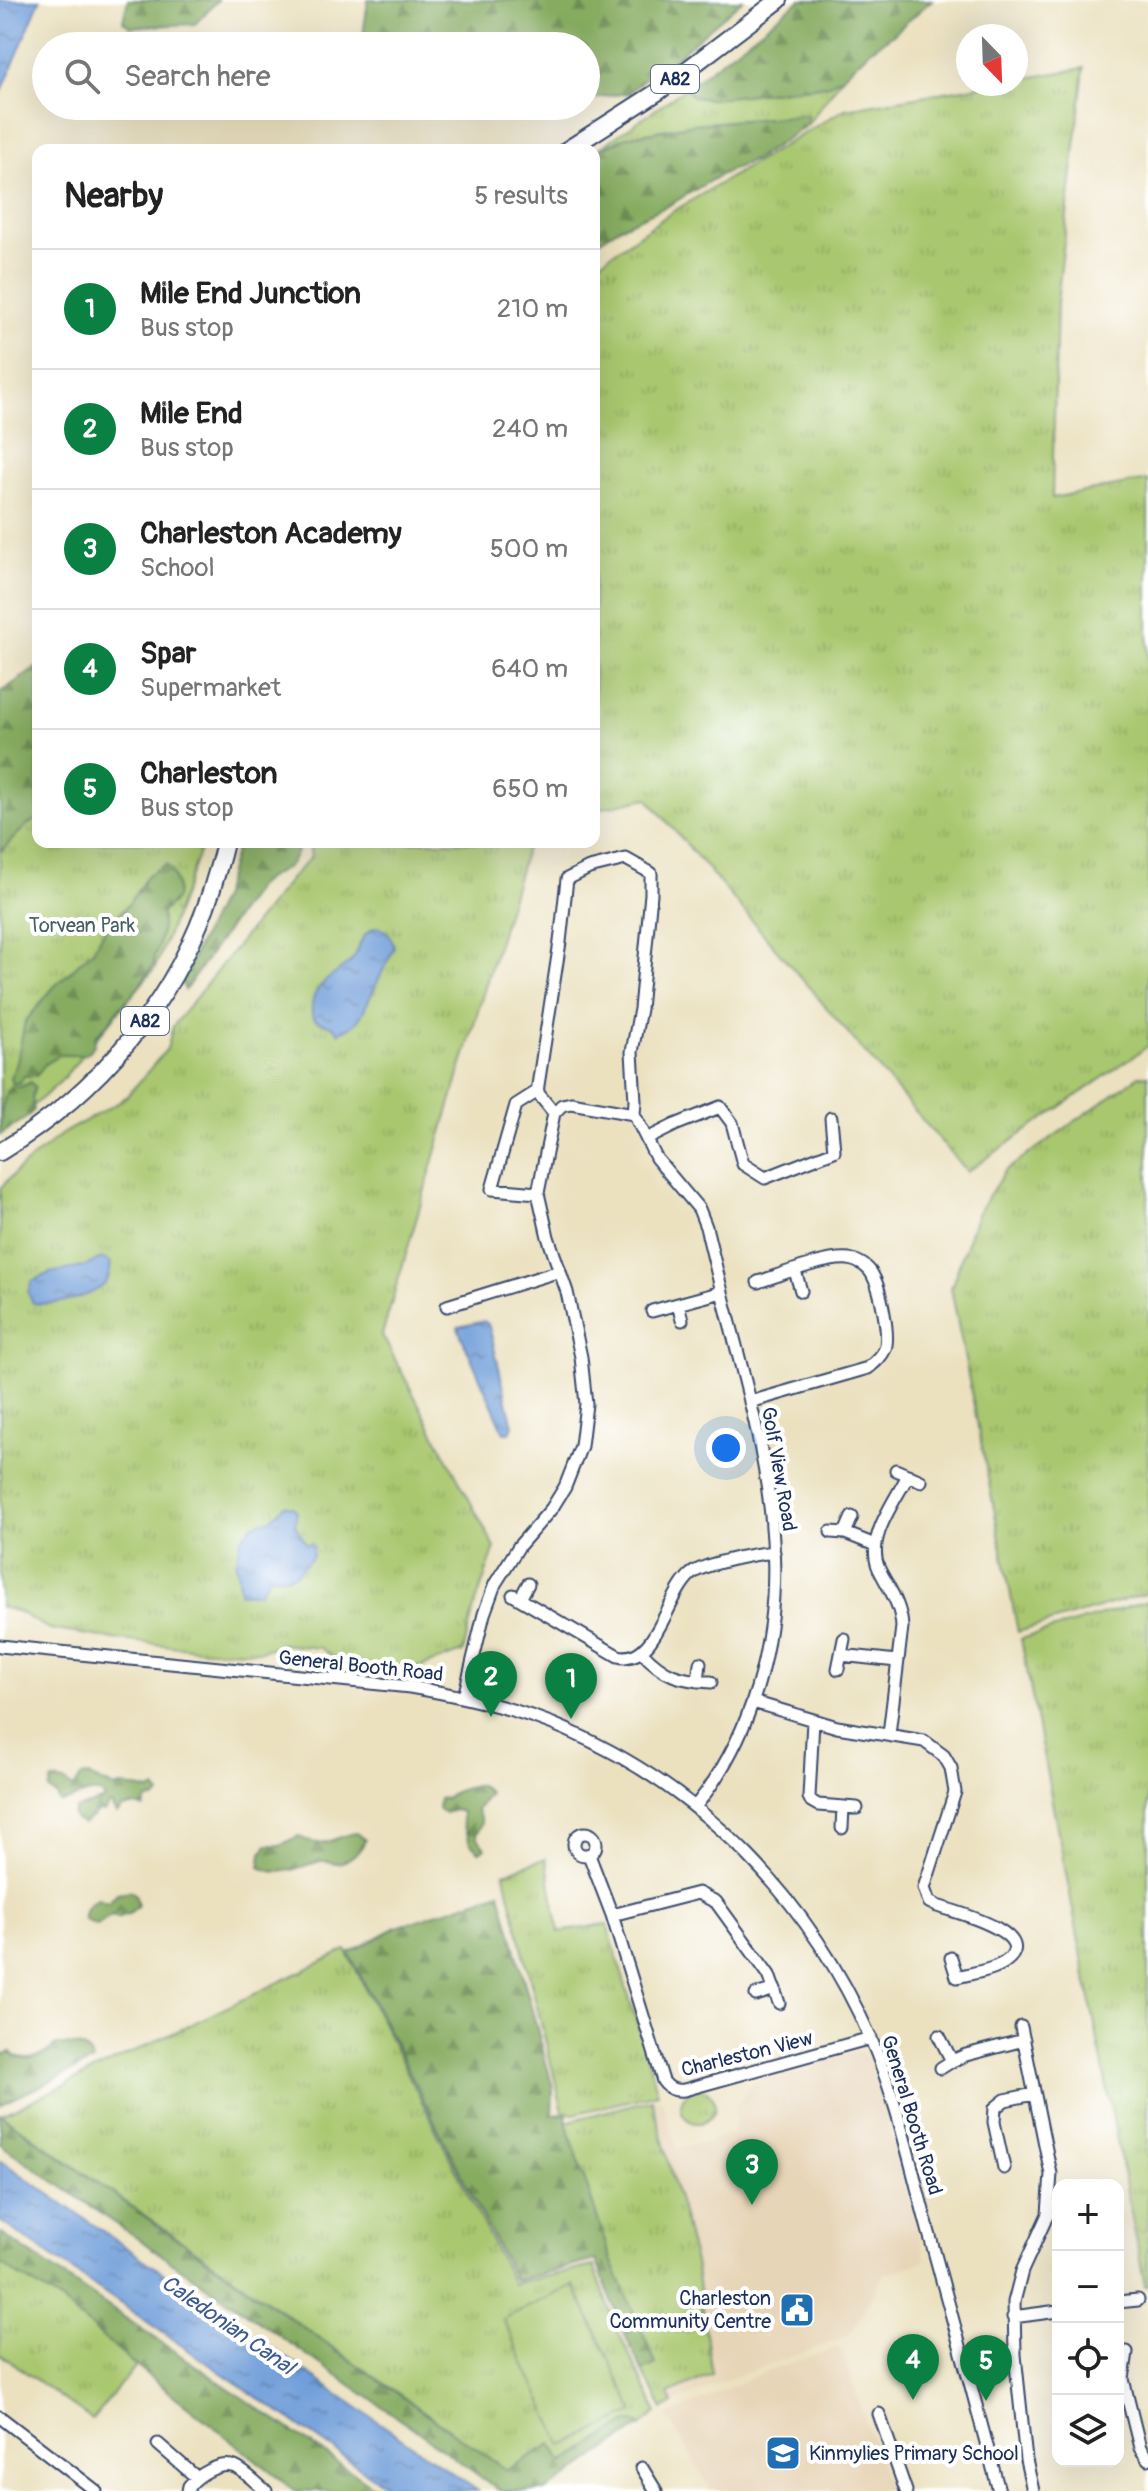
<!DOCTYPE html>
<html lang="en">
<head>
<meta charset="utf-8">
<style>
  :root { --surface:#fff; --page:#f6f6f6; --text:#222; --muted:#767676; --line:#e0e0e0; --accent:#0b8043 }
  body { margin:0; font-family:Pangolin,sans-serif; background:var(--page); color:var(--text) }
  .controls { position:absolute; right:24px; bottom:24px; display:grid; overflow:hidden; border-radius:16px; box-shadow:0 8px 32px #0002 }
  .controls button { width:72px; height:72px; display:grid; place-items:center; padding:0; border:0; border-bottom:2px solid var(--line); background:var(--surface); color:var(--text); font:40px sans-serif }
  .compass { position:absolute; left:956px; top:24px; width:72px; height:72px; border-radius:50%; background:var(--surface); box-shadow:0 8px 32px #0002; rotate:157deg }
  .you { position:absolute; left:726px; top:1448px; width:28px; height:28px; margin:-20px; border:6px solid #fff; border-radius:50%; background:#1a73e8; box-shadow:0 0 0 12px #1a73e833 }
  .badge { display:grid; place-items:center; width:52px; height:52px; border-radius:50%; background:var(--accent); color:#fff; font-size:26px; font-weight:700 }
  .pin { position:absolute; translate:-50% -66px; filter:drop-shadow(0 2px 4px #0008) }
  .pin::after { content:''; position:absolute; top:42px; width:28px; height:24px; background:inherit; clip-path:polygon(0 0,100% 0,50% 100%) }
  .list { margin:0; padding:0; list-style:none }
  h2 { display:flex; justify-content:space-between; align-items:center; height:104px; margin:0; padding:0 32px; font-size:34px }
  h2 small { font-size:26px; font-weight:400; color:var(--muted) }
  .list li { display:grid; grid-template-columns:52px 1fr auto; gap:24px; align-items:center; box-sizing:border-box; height:120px; padding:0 32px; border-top:2px solid var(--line) }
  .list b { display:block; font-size:30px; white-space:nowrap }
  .list p { margin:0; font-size:26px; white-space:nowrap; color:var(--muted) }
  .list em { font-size:26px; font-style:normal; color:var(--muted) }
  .icon { flex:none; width:44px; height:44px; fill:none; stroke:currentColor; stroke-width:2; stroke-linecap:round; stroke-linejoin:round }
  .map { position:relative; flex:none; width:1148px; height:2491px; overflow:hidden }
  .search { position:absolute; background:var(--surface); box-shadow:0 8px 32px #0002; left:32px; top:32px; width:568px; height:88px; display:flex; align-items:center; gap:20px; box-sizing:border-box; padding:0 28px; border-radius:44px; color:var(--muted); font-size:30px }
  .panel { position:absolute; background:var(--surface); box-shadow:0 8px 32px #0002; left:32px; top:144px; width:568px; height:704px; border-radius:16px }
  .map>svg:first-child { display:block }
  .built { fill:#e7d5b8 }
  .grass { fill:url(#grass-tufts); stroke:#627b66; stroke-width:2 }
  .forest { fill:url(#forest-firs); stroke:#506e60; stroke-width:2 }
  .garden { fill:#a9c76e; stroke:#627b66; stroke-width:2 }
  .water { fill:url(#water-ripples); stroke:#46669c; stroke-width:2 }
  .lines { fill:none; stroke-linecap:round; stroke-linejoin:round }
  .minor-casing { stroke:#3a4a6d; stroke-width:15 }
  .highway-casing { stroke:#3a4a6d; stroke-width:20 }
  .minor { stroke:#fff; stroke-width:11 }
  .highway { stroke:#fff; stroke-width:16 }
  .labels { text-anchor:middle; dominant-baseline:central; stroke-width:8; stroke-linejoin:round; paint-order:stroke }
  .shield { fill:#fff; stroke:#5f6d8e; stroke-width:2 }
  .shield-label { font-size:18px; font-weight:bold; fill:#1b2f5e }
  .park-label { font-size:20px; fill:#465d63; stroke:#fff }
  .street-label { font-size:20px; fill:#1b2f5e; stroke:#fff }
  .poi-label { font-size:20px; fill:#1b2f5e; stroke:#fff; text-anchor:end }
  .water-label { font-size:22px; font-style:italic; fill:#3d5b8f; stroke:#fff }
</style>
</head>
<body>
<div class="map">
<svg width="1148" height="2491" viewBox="0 0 1148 2491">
  <defs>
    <pattern id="grass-tufts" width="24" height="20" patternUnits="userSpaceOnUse" patternTransform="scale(2)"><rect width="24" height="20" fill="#a9c76e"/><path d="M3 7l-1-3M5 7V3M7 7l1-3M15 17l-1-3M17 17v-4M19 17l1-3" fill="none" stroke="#91ab62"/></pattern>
    <pattern id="forest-firs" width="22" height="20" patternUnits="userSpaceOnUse" patternTransform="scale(2)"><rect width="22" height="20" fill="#86ac61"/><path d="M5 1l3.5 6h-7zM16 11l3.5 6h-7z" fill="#6d8c53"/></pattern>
    <pattern id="water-ripples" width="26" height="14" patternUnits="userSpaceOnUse" patternTransform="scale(2)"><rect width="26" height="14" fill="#709ed9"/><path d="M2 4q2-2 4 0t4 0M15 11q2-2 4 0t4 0" fill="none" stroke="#5b81b3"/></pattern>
  </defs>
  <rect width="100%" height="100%" fill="#fff"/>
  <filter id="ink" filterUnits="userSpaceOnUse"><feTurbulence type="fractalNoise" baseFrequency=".0125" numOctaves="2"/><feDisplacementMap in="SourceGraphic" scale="16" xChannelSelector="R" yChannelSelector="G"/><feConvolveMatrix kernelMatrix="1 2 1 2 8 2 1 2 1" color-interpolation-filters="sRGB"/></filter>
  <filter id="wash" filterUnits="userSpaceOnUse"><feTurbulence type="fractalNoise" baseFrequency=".006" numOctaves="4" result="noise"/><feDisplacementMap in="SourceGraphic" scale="32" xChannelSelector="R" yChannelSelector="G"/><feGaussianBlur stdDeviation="1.8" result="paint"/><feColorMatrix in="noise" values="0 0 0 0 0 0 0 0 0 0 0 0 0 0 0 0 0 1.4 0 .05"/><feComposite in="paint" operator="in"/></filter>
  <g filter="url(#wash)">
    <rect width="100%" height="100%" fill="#ebe1bf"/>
    <!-- built -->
    <path class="built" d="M858,2051L869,2059L873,2070L926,2261L885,2274L849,2336L723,2381L673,2404L566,2122L661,2098L677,2149L733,2134L736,2107L752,2081L788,2071L798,2074L814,2068L818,2063Z
      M837,2348L842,2352L889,2491H712L667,2416L760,2374Z"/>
    <!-- grass -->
    <path class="grass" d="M1084,68L1057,302L1052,498L1148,480V1046L967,1172L647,798L594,810V266L672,212L845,109L992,84H1016V80Z
      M844,75L807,125L806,115L694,124L626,137L594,152L686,88L693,97L709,99L828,85Z
      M38,808V842H203L155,968L60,1082L14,1123L0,1132V837Z
      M309,842H528L382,1335L495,1548L474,1608L463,1652L417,1668L375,1666L335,1658L320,1648L281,1644L261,1651L206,1650L121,1640L49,1629L19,1612L0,1607V1188L19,1169L63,1133L118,1103L128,1095L167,1049L173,1026L292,877L311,857Z
      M1148,1075V1593L1018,1632L951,1288L977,1214L1005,1171L1139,1076Z
      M1148,1601V2286H1145L1021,1639Z
      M546,1858L559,1932L607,1924L658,2093L574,2114L563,2112L504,1873Z
      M346,1950L513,2284L594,2266L618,2331L657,2413L640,2426L639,2423L629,2422L561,2463L551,2445L507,2470L2,2115Z
      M681 2106a17 17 0 1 1 34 0a17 17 0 1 1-34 0Z
      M652,2099L695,2263L712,2374L669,2394L673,2404L663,2409L642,2371L655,2364L611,2260L566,2122Z
      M0,2264L61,2301L136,2366L92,2420L0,2354Z"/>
    <!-- forest -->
    <path class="forest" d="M128,0H218L195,24L130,27L123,21Z
      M368,0H743L674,59L641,81L629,93L586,99V46H371L363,36Z
      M800,0H932L892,35L869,51L844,75L828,85L709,99L693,97L686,88Z
      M365,106H539L375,116L364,110Z
      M807,115V125L756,159L722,174L669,205L622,226L594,244V152L626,137L694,124Z
      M38,666V819L27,825L0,852V693Z
      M238,842H299C293,877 276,866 256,888L185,990L181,981L222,896Z
      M166,864C173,870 179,886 176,897C174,903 166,907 162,913V928L158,948L154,956V964L135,992L121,1006L105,1027L95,1036L94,1045L89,1052L84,1055H60L45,1064L36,1076H24L20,1082L12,1084L10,1077L16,1066L25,1022L53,988L93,950L107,926L127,906L148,875Z
      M31,1082L35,1087L32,1097L34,1110L26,1118L0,1135C0,1119 1,1100 10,1087H21Z
      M89,1776L115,1788L119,1786L134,1787L149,1791L155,1789L160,1795L156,1799L147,1800L144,1808L136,1805L122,1808L117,1813L113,1809V1806L109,1804L104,1812L99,1811L83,1824L76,1820L73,1815L75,1809L102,1801L105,1799L101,1794C84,1789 75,1802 59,1802L56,1795L49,1790L52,1780L64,1782L74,1788L81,1777Z
      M474,1786H481L489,1793L477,1810L482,1823L476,1835L485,1848L480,1852L469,1842C470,1831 460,1829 462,1812L455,1810L445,1813L438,1809L439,1799L446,1798C454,1790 464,1789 474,1786Z
      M356,1833L365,1840C363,1849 346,1864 336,1863C329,1862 325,1859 317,1862C298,1867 280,1878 260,1867L262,1853L267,1845H280L299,1836C324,1852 333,1836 356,1833Z
      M130,1891L135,1894L138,1905L129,1914L117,1918L112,1915L96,1925L84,1920C83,1909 88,1903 98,1899L108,1903L117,1893Z
      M500,1892L553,2088L552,2115L567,2114L566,2122L611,2260L656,2364L642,2371L625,2334L596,2260L515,2281L349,1953L397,1927Z
      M56,2045C73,2046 86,2042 93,2061L0,2105V2055L12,2052L15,2056C32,2061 43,2057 56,2045Z
      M0,2115L507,2470L552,2444L562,2463L629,2422H636L640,2426L563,2480L544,2491H500L409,2425L0,2144Z
      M0,2233L380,2491H296L136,2366L61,2301L0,2264Z"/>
    <!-- garden -->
    <path class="garden" d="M574,2285L634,2412L563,2446L503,2319Z"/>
    <!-- water -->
    <path class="water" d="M0,0H40L0,96Z
      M377,927C388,930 392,937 394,948L361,1016L355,1024L339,1033C333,1022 319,1026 313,1017C311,1014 312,1008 312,1005C314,981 340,974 352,960C363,946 357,935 377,927Z
      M102,1258L111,1263C110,1272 109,1280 102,1286C87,1299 51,1306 33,1303L28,1293L32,1281L50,1273L83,1267Z
      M484,1321L488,1324L490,1330L513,1426L510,1432H504L459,1331L458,1327Z
      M285,1505L293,1507L297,1512L295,1525L307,1545L311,1543L314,1547L312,1549L313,1556L295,1574L284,1577L271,1575L259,1593H240L236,1564L241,1539L254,1524L271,1519Z
      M0,2160L478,2491H394L0,2221Z"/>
  </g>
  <g filter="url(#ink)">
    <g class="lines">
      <defs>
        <path id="minor" d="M538,1091L516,1105L492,1189L538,1193
          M554,1113L537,1092L560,942L567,879L589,868L626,859L651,873V894L640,1009L632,1052L635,1101L634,1114
          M647,1139L675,1125L720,1107L732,1123L743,1164L765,1178L834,1151L831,1118
          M795,1271L801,1291
          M678,1304L682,1320
          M447,1306L560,1271
          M652,1311L722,1292C756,1426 798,1550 757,1688C744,1731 724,1771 695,1807
          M750,1402L868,1368C875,1362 881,1358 885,1349C890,1336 881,1290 873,1276C869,1267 859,1261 849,1259C828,1256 780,1275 758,1282
          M896,1470L921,1481
          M852,1517L845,1533L875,1545
          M831,1532L845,1533
          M513,1595L618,1656C656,1666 667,1594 691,1574C705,1563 755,1554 774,1552
          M520,1599L528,1584
          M0,1646L410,1687C463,1696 518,1708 567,1730C704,1790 810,1900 870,2037C898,2101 912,2173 931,2240C954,2324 977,2407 999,2491
          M642,1652C664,1676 680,1680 711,1682
          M841,1655L897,1661
          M838,1669L844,1639
          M698,1681L700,1663
          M464,1697L484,1614L495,1584L519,1546L552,1508L565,1487L581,1446L586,1404L581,1357L567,1292L548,1237L538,1193L554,1113L562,1105L571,1103L634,1114L656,1158L699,1209L706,1227L722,1292
          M753,1702L837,1727L924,1741L944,1756L951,1768L955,1792L924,1888L929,1902L937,1906C952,1911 1044,1934 1005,1962C992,1971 971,1973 957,1977L951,1958
          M813,1721L809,1797L811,1801L818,1805L857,1808
          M889,1734L902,1627C901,1604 889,1589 879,1569C865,1538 895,1502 908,1475
          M842,1828L843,1807
          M574 1844a11 11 0 1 1 22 0a11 11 0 1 1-22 0Z
          M589,1855L612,1915L663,2081C669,2089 674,2091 684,2090L871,2038
          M612,1915L698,1893L716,1902L769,1975L779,2003
          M756,1995L775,1989
          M1021,2027L1051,2174L1048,2214L1022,2271L1014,2302L1015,2355L1026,2460L1033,2491
          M939,2036L952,2061L966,2055L1024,2040
          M941,2068L952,2061
          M1004,2168L994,2122L995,2108L1005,2100L1034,2094
          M1118,2302L1138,2300
          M1013,2317L1058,2311
          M1127,2352L1123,2379L1140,2448L1148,2459
          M879,2414L906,2491
          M0,2417L96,2491
          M158,2444L196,2477
          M642,2468L656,2491
          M188,2491L189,2486C198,2475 220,2461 235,2467C245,2471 257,2484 266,2491"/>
        <path id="highway" d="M567,150L659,91L779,0
          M0,1152C99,1092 176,1001 212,889C216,874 222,858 225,842"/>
      </defs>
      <!-- minor casing -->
      <use href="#minor" class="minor-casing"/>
      <!-- highway casing -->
      <use href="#highway" class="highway-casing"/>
      <!-- minor -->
      <use href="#minor" class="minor"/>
      <!-- highway -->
      <use href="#highway" class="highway"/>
    </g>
  </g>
  <!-- icons -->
  <defs>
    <symbol id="civic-square" viewBox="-11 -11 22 22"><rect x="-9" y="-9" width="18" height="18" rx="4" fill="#1f6fb2" stroke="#fff"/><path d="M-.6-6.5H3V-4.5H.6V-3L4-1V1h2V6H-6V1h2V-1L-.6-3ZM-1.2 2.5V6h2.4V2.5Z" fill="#fff"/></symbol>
    <symbol id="school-square" viewBox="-11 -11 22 22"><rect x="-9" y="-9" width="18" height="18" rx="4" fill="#1f6fb2" stroke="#fff"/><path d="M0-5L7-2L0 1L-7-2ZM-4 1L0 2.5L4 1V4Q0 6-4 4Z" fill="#fff"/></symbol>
  </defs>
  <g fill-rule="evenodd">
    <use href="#civic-square" x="777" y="2290" width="40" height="40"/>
    <use href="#school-square" x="763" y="2433" width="40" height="40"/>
  </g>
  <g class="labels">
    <!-- shield labels -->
    <g class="shield">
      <rect x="651" y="65" width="48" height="28" rx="6"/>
      <rect x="121" y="1007" width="48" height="28" rx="6"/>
    </g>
    <g class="shield-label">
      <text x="675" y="79">A82</text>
      <text x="145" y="1021">A82</text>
    </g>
    <!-- park labels -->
    <g class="park-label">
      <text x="82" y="925">Torvean Park</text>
    </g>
    <!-- street labels -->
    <g class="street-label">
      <text transform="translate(779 1469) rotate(80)">Golf View Road</text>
      <text transform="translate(361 1666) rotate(6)">General Booth Road</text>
      <text transform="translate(747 2054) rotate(-14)">Charleston View</text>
      <text transform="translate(912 2115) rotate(73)">General Booth Road</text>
    </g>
    <!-- poi labels -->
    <g class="poi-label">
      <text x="771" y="2298">Charleston<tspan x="771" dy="23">Community Centre</tspan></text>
      <text x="809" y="2453" text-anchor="start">Kinmylies Primary School</text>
    </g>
    <!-- water labels -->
    <g class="water-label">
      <text transform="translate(228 2325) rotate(35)">Caledonian Canal</text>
    </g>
  </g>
</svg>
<div class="controls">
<button>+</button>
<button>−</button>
<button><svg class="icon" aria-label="locate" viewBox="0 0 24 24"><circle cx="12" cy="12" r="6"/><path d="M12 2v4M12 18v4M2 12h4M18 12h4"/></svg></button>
<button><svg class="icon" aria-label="layers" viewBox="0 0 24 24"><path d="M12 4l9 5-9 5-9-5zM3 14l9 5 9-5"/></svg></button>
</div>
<svg class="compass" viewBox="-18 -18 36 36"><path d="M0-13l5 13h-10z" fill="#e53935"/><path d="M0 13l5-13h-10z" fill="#767676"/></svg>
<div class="you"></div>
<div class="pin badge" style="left:571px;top:1719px">1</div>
<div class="pin badge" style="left:491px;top:1717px">2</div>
<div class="pin badge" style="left:752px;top:2205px">3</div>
<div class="pin badge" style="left:913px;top:2400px">4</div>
<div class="pin badge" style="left:986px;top:2401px">5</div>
<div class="search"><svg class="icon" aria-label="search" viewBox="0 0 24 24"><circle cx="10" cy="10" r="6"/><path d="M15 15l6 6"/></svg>Search here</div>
<section class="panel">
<h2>Nearby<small>5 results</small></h2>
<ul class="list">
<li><span class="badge">1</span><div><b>Mile End Junction</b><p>Bus stop</p></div><em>210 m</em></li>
<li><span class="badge">2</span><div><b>Mile End</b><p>Bus stop</p></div><em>240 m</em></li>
<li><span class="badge">3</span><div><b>Charleston Academy</b><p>School</p></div><em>500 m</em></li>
<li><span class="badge">4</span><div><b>Spar</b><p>Supermarket</p></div><em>640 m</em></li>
<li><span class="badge">5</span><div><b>Charleston</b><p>Bus stop</p></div><em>650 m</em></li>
</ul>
</section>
</div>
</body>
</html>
